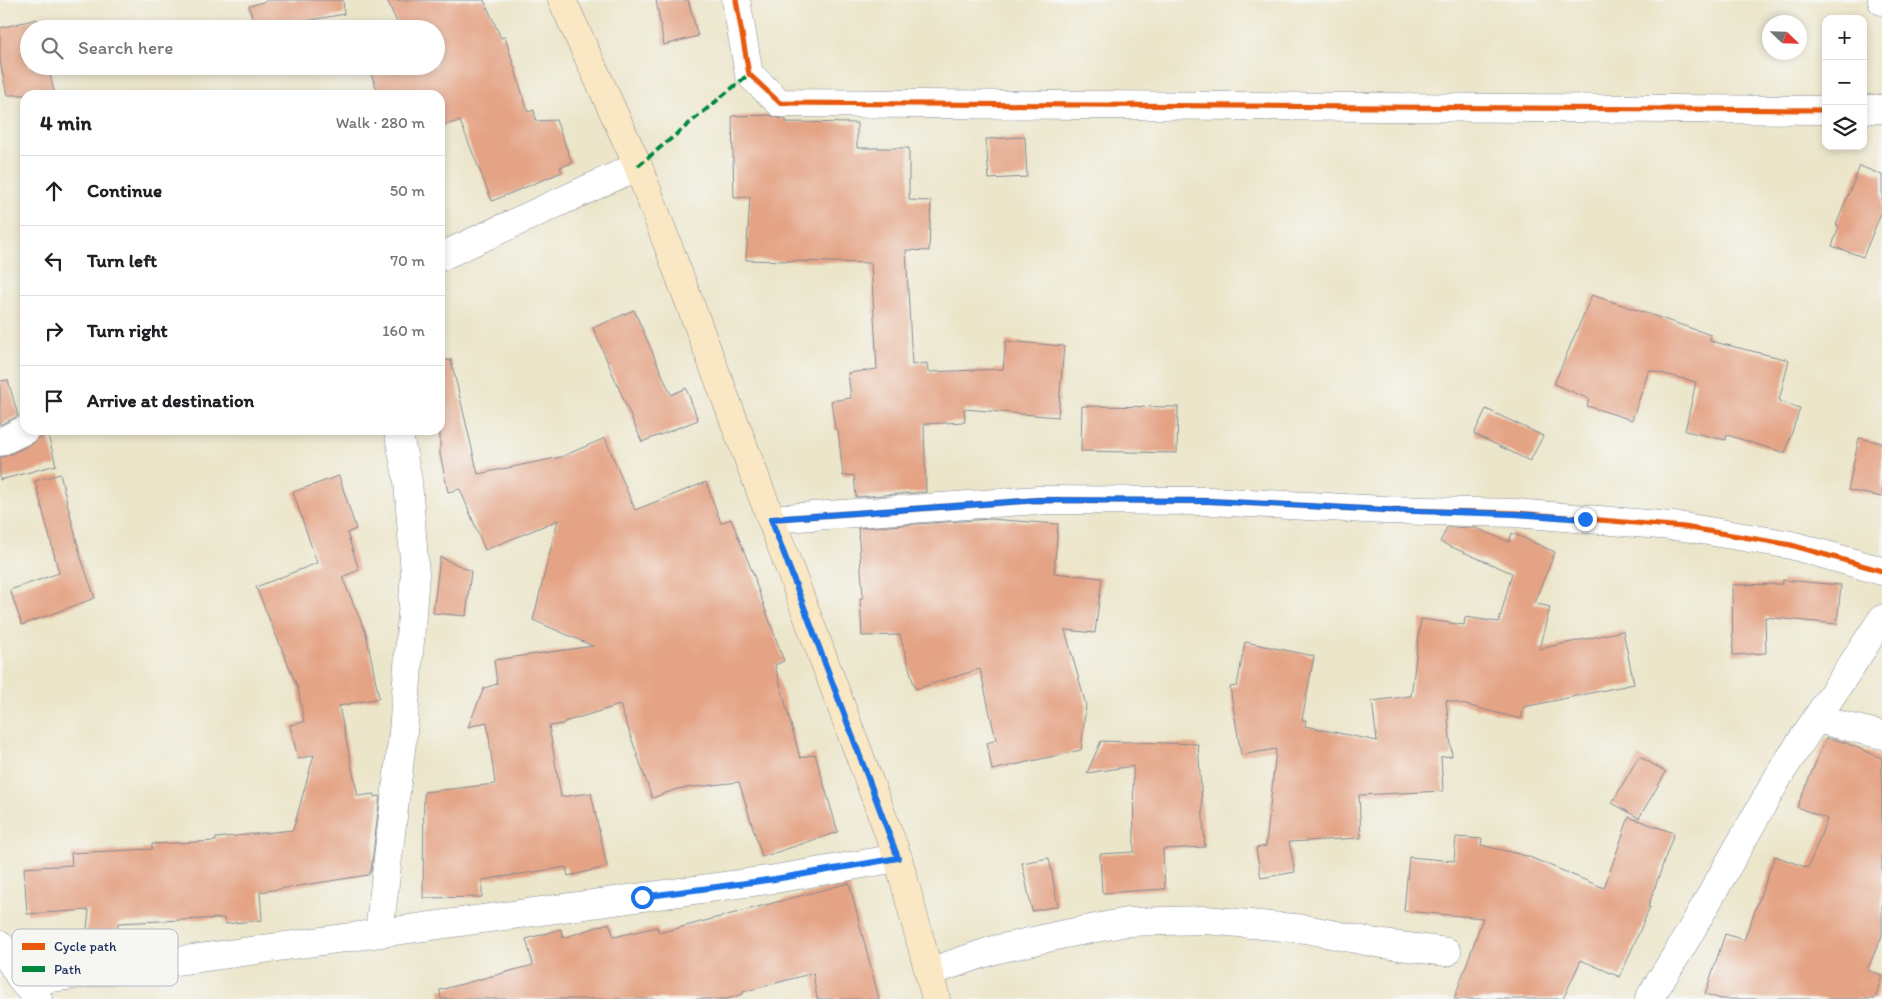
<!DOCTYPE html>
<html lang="en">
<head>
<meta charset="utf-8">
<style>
  :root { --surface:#fff; --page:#f6f6f6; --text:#202124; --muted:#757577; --line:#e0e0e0 }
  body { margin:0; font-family:Itim,sans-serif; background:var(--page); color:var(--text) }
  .controls { position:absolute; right:15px; top:15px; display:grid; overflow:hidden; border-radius:10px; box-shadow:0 2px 8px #0003 }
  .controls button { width:45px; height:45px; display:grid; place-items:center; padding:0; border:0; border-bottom:1px solid var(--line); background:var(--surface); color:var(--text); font:25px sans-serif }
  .compass { position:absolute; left:1762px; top:15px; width:45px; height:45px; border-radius:50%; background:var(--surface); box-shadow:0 2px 8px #0003; rotate:113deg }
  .stop { position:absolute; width:15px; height:15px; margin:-11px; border:4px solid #1a73e8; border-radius:50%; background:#fff }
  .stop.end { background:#1a73e8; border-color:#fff; box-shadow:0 1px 5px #0008 }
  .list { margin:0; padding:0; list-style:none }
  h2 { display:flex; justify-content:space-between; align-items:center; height:65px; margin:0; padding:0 20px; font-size:21px }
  h2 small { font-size:16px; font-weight:400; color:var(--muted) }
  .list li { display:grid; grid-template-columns:32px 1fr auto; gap:15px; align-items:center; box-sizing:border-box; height:70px; padding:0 20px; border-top:1px solid var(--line) }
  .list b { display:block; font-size:19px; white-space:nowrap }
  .list em { font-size:16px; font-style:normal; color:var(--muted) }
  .icon { flex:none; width:28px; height:28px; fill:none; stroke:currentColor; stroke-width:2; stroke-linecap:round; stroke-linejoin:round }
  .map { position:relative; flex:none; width:1882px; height:999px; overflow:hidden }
  .search { position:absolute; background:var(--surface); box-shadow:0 2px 8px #0003; left:20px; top:20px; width:425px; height:55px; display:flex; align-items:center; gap:12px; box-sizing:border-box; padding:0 18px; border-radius:28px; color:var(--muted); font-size:19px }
  .panel { position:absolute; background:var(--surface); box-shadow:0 2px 8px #0003; left:20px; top:90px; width:425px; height:345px; border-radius:15px }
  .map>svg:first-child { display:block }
  .building { fill:#e4a384 }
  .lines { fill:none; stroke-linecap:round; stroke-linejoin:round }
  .minor-casing { stroke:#838a94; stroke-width:29 }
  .secondary-casing { stroke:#838a94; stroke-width:29 }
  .minor { stroke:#fff; stroke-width:28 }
  .secondary { stroke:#fae7c3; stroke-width:28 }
  .quiet { stroke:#00873e; stroke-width:4; stroke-dasharray:8 4; stroke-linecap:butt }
  .cycleway-casing { stroke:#f6f6f2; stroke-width:8 }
  .cycleway { stroke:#e8590c; stroke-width:5 }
  .route { stroke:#1a73e8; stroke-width:6 }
  .key { fill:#f6f6f2; stroke:#b4bac6; stroke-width:1 }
  .key-label { font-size:14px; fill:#1b2f5e }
</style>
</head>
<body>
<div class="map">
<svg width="1882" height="999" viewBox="0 0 1882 999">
  <rect width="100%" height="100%" fill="#f6f6f2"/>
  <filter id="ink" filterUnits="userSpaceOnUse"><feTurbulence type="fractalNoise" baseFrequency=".02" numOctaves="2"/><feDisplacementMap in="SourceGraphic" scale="10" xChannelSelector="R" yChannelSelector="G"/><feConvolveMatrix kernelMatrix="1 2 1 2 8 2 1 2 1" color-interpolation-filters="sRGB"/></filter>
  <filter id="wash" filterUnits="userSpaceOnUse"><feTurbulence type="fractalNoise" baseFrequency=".0096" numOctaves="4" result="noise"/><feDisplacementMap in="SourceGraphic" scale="20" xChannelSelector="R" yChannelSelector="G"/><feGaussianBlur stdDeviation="1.12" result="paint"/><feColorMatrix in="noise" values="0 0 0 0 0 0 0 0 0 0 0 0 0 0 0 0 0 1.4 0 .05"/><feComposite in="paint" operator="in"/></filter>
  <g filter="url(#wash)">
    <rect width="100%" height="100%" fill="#ebe5c9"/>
    <g id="blocks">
      <!-- building -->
      <path class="building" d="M270,0H343L344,14L264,29H255L249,6Z
        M387,0H484L501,38L505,37L528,112L534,110L536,121L556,120L572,163L560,167L562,172L492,201L460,121L440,126V95H379L368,66H436V29H400Z
        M656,0H688L698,36L664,45Z
        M37,19L40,29H29V66H48L55,95H7L0,61V28Z
        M770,115L779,118L786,119V122L857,123V148H909V200L931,201L929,251L906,250L912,365L927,363L928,372L1003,369L1006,341L1064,346L1058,417L964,409L965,422L924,424L926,492L856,497L854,475L843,476L838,430H835L831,401L851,398L848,373L877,369L871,263L746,260L750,197L734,198L732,116Z
        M1025,137L1027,177L989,179L986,139Z
        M1860,166L1882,175V211L1863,257L1832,246L1839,226L1836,225Z
        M1592,295L1711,335L1710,341L1789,360L1779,401L1800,408L1785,453L1727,435L1726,440L1685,431L1696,382L1649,370L1632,420L1587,406L1589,399L1554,384Z
        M634,310L671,395L686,388L698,420L642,442L593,328Z
        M451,360L478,474L561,457L605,438L635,510L706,482L721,523L731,519L756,581H755L784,661L775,665L800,758L815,754L838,832L762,857L739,782L677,789L652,798L620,705L564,722V724L549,726L561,797L591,793L607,867L568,876L566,867L482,880V897L423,898L424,792L495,784L487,722L468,727L484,688L497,684L494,660L593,646L533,620L558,520L485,550L460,489L448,492L440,454V361Z
        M8,380L18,416L0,425V381Z
        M1082,406L1178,407L1177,453L1081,451Z
        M1486,409L1543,436L1530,461L1474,434Z
        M48,435L56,465L0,480V457L7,456L32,444L38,438Z
        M1859,438L1882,443V497L1848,490Z
        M60,474L81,558L95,598L22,625L10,590L59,573L35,481Z
        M339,476L356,529L347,533L359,570L342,577L366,633L379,698L339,706L358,796L374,794V797L380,796L371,871L368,875L260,892L262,920L225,924L224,918L118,923L115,951L85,948L89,910L27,914L24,868L72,865L71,853L152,849V844L216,841V838L293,830L314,755L298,759L290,725L304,722L298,688L256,587L317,563L293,492Z
        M990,519L1058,524L1054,573L1102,578L1095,633L1065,630L1086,705L1081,750L992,770L987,743L996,740L980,669L915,689L900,635L862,636L860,598H863L858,528Z
        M1447,527L1476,528L1509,542L1512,533L1555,552L1534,603L1550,607L1539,649L1623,631L1634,684L1524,707L1521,719L1446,700L1452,756L1441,757L1443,791L1359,795L1361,838L1289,842L1295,872L1261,878L1256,848L1266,846L1276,749L1241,755L1230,687L1237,686L1245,642L1314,656L1302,720H1306L1305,726L1377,741L1372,701L1411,696L1421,619L1464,625L1465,617L1499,622L1512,573L1440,542Z
        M440,557L471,571L466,616L433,613Z
        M1783,580L1841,585L1837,624L1765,617L1766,653L1733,655L1732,585L1782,584Z
        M1826,738L1844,742L1882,758V936L1867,970L1882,975L1875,999H1721L1705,994L1725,934L1744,940L1775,856L1808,868L1827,819L1797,807Z
        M1101,741L1198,744L1205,847L1163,849L1165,889L1102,893L1100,854L1134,852L1133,766L1087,773Z
        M1639,756L1666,772L1639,818L1612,803Z
        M1629,817L1674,833L1648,907H1650L1620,977L1581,960L1563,999H1454L1483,918L1404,911L1409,857L1454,861L1456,837L1482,839L1481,845L1527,856L1604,888Z
        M1049,858L1058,906L1032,911L1022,863Z
        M849,883L879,999H817L813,973L743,992V994L727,999H441L440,990L533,965L526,939L561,929L563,938L609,923L614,937L657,927L659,933Z"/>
    </g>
  </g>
  <g filter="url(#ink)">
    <use href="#blocks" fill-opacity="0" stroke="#838a94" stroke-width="1"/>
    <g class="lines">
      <defs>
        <path id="minor" d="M736,0L749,74L780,103L1826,110
          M1882,0V1
          M1863,109H1882
          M440,257L638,166
          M0,442L25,430
          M771,519L1038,500L1209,501L1385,510L1515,513L1684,527L1791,545L1882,571
          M1816,719L1882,735
          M379,933L403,733L415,574L408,481L398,430
          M0,945L23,982L38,999
          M929,972L994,950L1060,935L1127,922L1206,920L1306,929L1376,943L1447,952
          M23,982L775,879L898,858
          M1649,999L1685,941L1781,772L1882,619"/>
        <path id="secondary" d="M562,0L638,166L771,519L898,858L936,999"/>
      </defs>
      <!-- minor casing -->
      <use href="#minor" class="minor-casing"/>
      <!-- secondary casing -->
      <use href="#secondary" class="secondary-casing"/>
      <!-- minor -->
      <use href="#minor" class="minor"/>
      <!-- secondary -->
      <use href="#secondary" class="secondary"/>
      <!-- quiet -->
      <path class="quiet" d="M638,166L749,74"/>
      <defs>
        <path id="cycleway" d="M736,0L749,74L780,103L1826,110
          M771,519L1038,500L1209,501L1385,510L1515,513L1684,527L1791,545L1882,571"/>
      </defs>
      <!-- cycleway casing -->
      <use href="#cycleway" class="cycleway-casing"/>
      <!-- cycleway -->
      <use href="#cycleway" class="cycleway"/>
    </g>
  </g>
  <g class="lines" filter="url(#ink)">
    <!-- route -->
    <path class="route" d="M642,897L775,879L898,858L771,519L1038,500L1209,501L1385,510L1515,514L1585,519"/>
  </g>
  <!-- legend -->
  <rect x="12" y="929" width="166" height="57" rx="8" class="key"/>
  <rect x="22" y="943" width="23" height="7" fill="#e8590c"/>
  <rect x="22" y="966" width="23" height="6" fill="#00873e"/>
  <g class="key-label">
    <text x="54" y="951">Cycle path</text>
    <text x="54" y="974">Path</text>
  </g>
</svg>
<div class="controls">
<button>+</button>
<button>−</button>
<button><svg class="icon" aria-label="layers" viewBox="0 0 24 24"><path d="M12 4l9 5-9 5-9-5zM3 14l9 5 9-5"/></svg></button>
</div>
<svg class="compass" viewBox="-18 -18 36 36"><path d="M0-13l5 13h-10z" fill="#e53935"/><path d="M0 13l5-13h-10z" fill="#757577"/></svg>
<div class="stop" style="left:642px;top:897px"></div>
<div class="stop end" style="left:1585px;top:519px"></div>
<div class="search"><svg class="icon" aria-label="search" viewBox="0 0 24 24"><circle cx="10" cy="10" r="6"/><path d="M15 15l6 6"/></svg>Search here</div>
<section class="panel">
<h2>4 min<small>Walk · 280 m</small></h2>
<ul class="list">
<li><svg class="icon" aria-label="ahead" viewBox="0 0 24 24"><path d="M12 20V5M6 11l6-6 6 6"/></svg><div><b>Continue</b></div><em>50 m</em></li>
<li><svg class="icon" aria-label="left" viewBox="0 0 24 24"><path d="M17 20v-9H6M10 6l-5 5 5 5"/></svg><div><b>Turn left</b></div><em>70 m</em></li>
<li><svg class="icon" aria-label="right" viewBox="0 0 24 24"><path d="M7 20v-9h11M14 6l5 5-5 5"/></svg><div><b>Turn right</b></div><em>160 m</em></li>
<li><svg class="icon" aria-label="arrive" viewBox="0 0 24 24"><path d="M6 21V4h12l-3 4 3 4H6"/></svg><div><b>Arrive at destination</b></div></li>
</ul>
</section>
</div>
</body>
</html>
